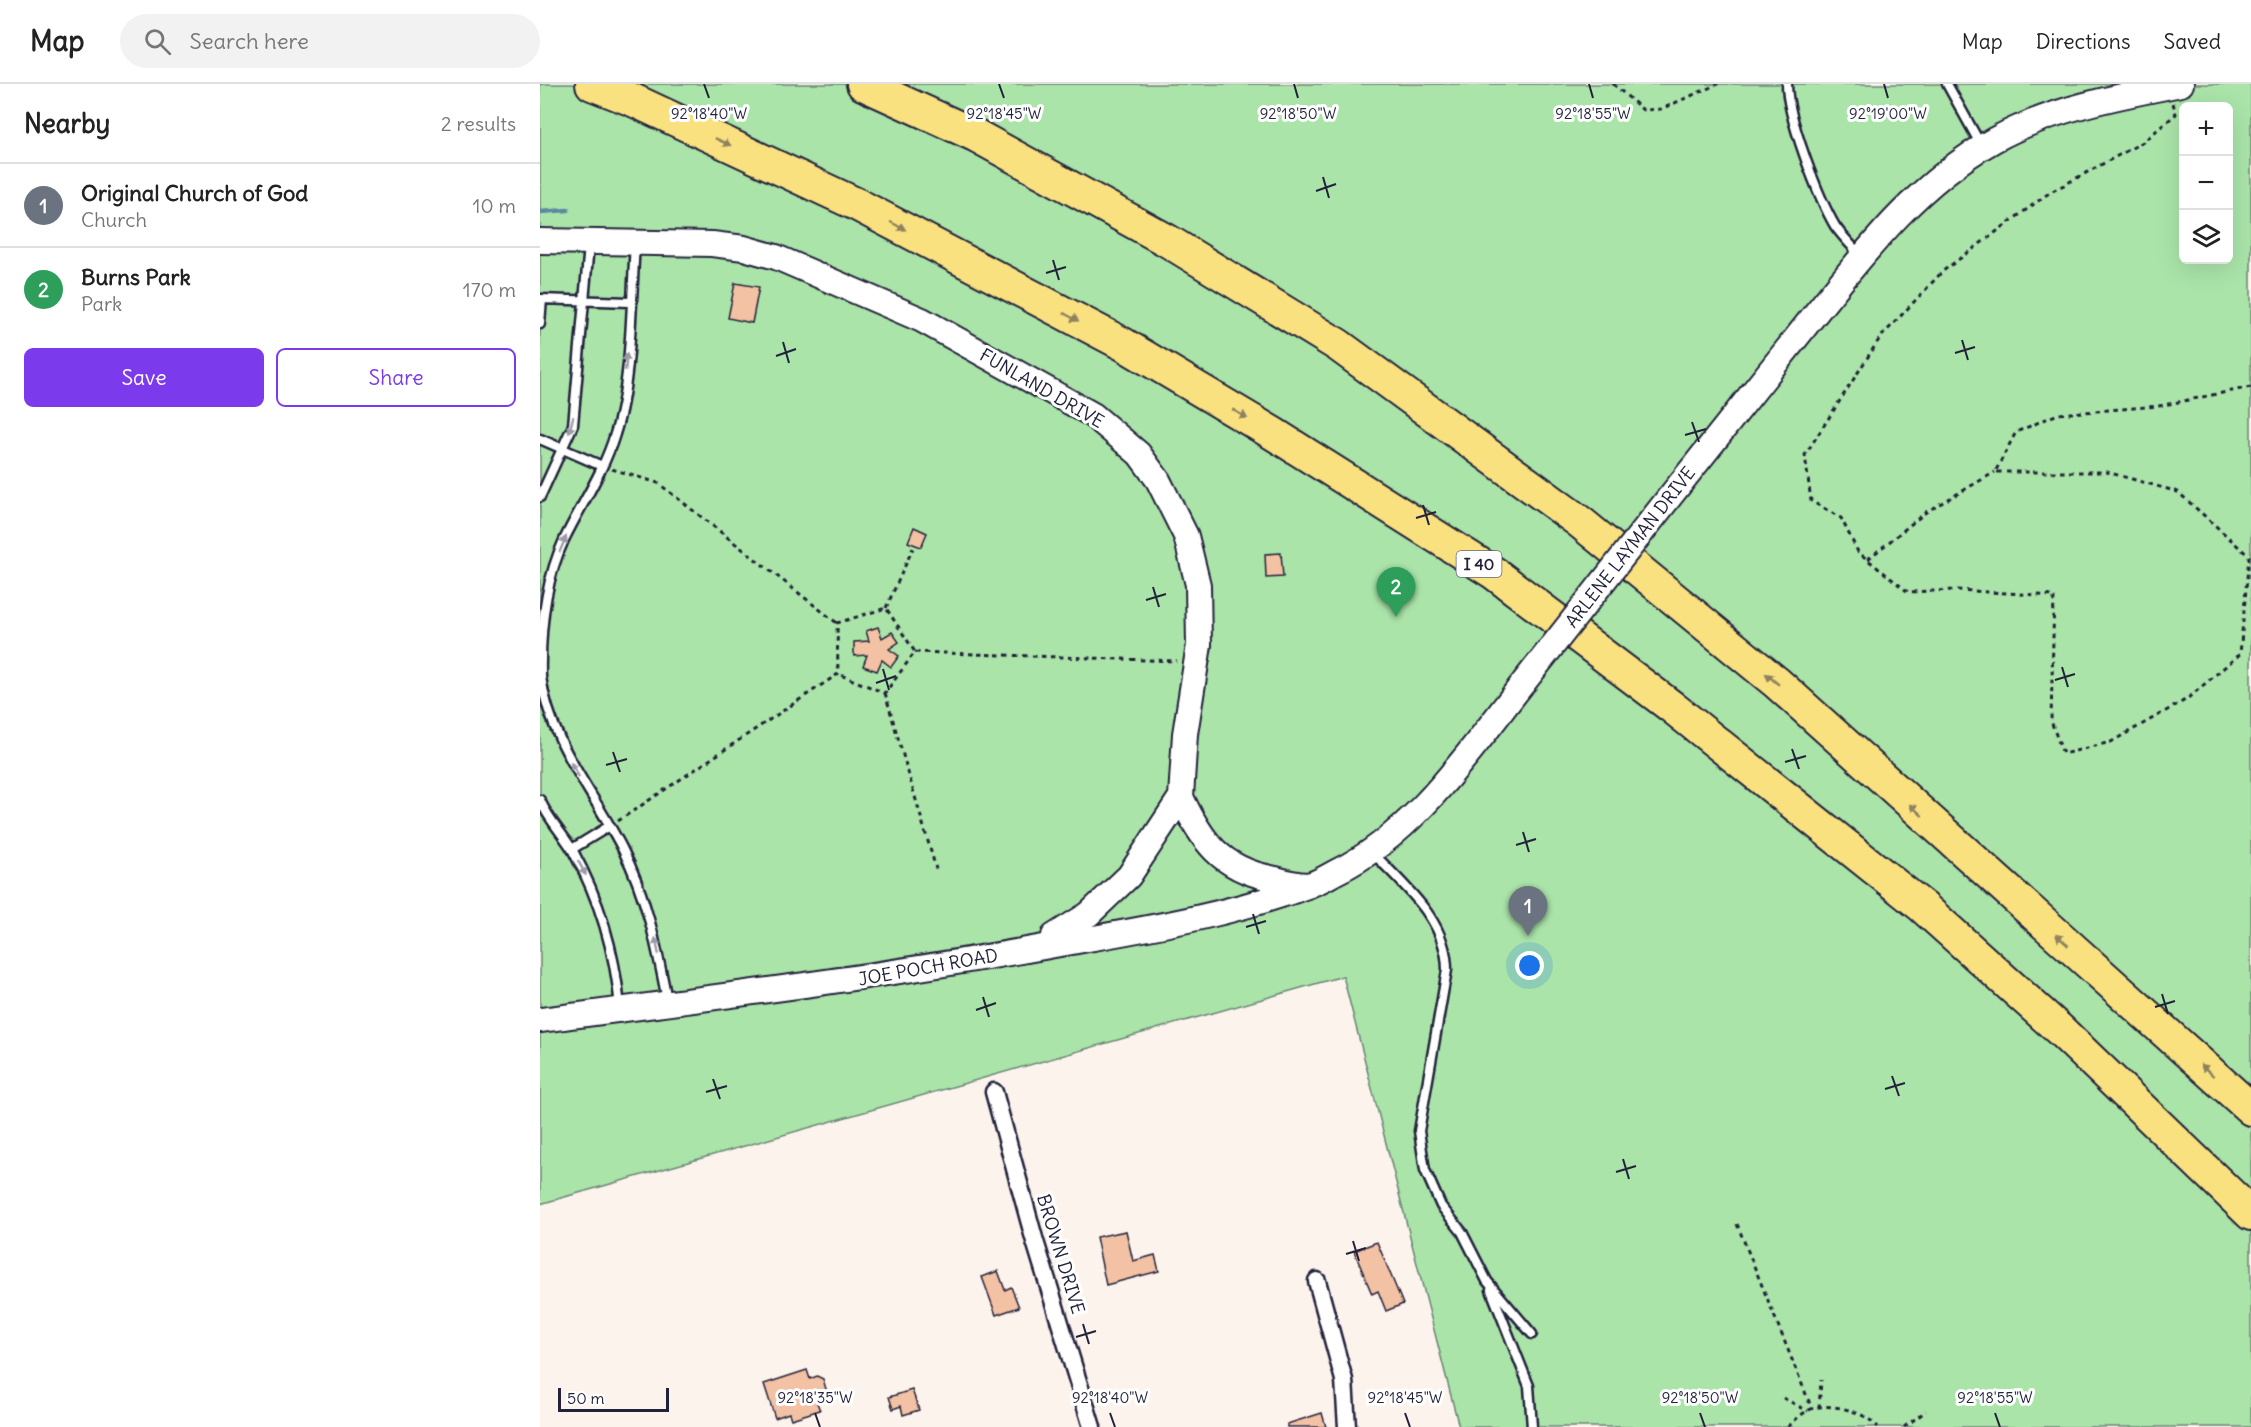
<!DOCTYPE html>
<html lang="en">
<head>
<meta charset="utf-8">
<style>
  :root { --surface:#fff; --page:#f2f2f2; --text:#222; --muted:#767676; --line:#e0e0e0; --accent:#7c3aed }
  body { margin:0; font-family:Delius,sans-serif; background:var(--page); color:var(--text) }
  .controls { position:absolute; right:18px; top:18px; display:grid; overflow:hidden; border-radius:9px; box-shadow:0 6px 24px #0002 }
  .controls button { width:54px; height:54px; display:grid; place-items:center; padding:0; border:0; border-bottom:2px solid var(--line); background:var(--surface); color:var(--text); font:30px sans-serif }
  .scale { position:absolute; left:18px; bottom:15px; width:111px; box-sizing:border-box; padding-left:6px; border:3px solid #22223b; border-top:0; font-size:16px; line-height:21px; white-space:nowrap; color:#22223b; -webkit-text-stroke:4px #fff; paint-order:stroke }
  .you { position:absolute; left:990px; top:882px; width:21px; height:21px; margin:-15px; border:4px solid #fff; border-radius:50%; background:#1a73e8; box-shadow:0 0 0 9px #1a73e833 }
  .badge { display:grid; place-items:center; width:39px; height:39px; border-radius:50%; background:var(--accent); color:#fff; font-size:20px; font-weight:700 }
  .pin { position:absolute; translate:-50% -50px; filter:drop-shadow(0 2px 3px #0008) }
  .pin::after { content:''; position:absolute; top:32px; width:21px; height:18px; background:inherit; clip-path:polygon(0 0,100% 0,50% 100%) }
  .list { margin:0; padding:0; list-style:none }
  h2 { display:flex; justify-content:space-between; align-items:center; height:78px; margin:0; padding:0 24px; font-size:26px }
  h2 small { font-size:20px; font-weight:400; color:var(--muted) }
  .list li { display:grid; grid-template-columns:39px 1fr auto; gap:18px; align-items:center; box-sizing:border-box; height:84px; padding:0 24px; border-top:2px solid var(--line) }
  .list b { display:block; font-size:22px; white-space:nowrap }
  .list p { margin:0; font-size:20px; white-space:nowrap; color:var(--muted) }
  .list em { font-size:20px; font-style:normal; color:var(--muted) }
  .actions { display:flex; gap:12px; padding:18px 24px }
  .actions a { flex:1; padding:14px 0; border:2px solid var(--accent); border-radius:9px; text-align:center; font-size:21px; color:var(--accent) }
  .actions .main { background:var(--accent); color:#fff }
  .icon { flex:none; width:33px; height:33px; fill:none; stroke:currentColor; stroke-width:2; stroke-linecap:round; stroke-linejoin:round }
  .map { position:relative; flex:none; width:1711px; height:1343px; overflow:hidden }
  header { display:flex; align-items:center; gap:36px; box-sizing:border-box; height:84px; padding:0 30px; background:var(--surface); border-bottom:2px solid var(--line) }
  header strong { font-size:28px }
  nav { display:flex; gap:33px; margin-inline-start:auto; font-size:21px }
  .search { width:420px; height:54px; background:var(--page); display:flex; align-items:center; gap:15px; box-sizing:border-box; padding:0 21px; border-radius:33px; color:var(--muted); font-size:22px }
  main { display:flex }
  aside { flex:1; background:var(--surface) }
  .map>svg:first-child { display:block }
  .green { fill:#aae4a9; stroke:#668372; stroke-width:1.5; fill-rule:evenodd }
  .lines { fill:none; stroke-linecap:round; stroke-linejoin:round }
  .stream { stroke:#5c899f; stroke-width:4.5 }
  .building { fill:#f3c1a3; stroke:#22223b; stroke-width:1.5 }
  .lane-casing { stroke:#22223b; stroke-width:13 }
  .street-casing { stroke:#22223b; stroke-width:21 }
  .secondary-casing { stroke:#22223b; stroke-width:28 }
  .highway-casing { stroke:#22223b; stroke-width:36 }
  .path { stroke:#22223b; stroke-width:3; stroke-dasharray:4.5 4.5; stroke-linecap:butt }
  .lane { stroke:#fff; stroke-width:8 }
  .street { stroke:#fff; stroke-width:16 }
  .secondary { stroke:#fff; stroke-width:24 }
  .highway { stroke:#fae180; stroke-width:32 }
  .secondary-bridge-casing { stroke:#22223b; stroke-width:28; stroke-linecap:butt }
  .secondary-bridge { stroke:#fff; stroke-width:24 }
  .oneway { fill:#8e825e }
  .oneway2 { fill:#9c9ca7 }
  .ticks { fill:none; stroke:#22223b; stroke-width:2 }
  .labels { text-anchor:middle; dominant-baseline:central; stroke-width:6; stroke-linejoin:round; paint-order:stroke }
  .shield { fill:#fff; stroke:#646476; stroke-width:1.5 }
  .shield-label { font-size:16px; font-weight:bold; fill:#22223b }
  .street-label { font-size:18px; fill:#22223b; stroke:#fff }
  .ticks-label { font-size:15px; text-anchor:middle; fill:#22223b; stroke:#fff; stroke-width:6; stroke-linejoin:round; paint-order:stroke }
</style>
</head>
<body>
<header>
<strong>Map</strong>
<div class="search"><svg class="icon" aria-label="search" viewBox="0 0 24 24"><circle cx="10" cy="10" r="6"/><path d="M15 15l6 6"/></svg>Search here</div>
<nav><a>Map</a><a>Directions</a><a>Saved</a></nav>
</header>
<main>
<aside>
<h2>Nearby<small>2 results</small></h2>
<ul class="list">
<li><span class="badge" style="background:#6b7280">1</span><div><b>Original Church of God</b><p>Church</p></div><em>10 m</em></li>
<li><span class="badge" style="background:#2e9e5b">2</span><div><b>Burns Park</b><p>Park</p></div><em>170 m</em></li>
</ul>
<div class="actions"><a class="main">Save</a><a>Share</a></div>
</aside>
<div class="map">
<svg width="1711" height="1343" viewBox="0 0 1711 1343">
  <rect width="100%" height="100%" fill="#fdf3ed"/>
  <filter id="ink" filterUnits="userSpaceOnUse"><feTurbulence type="fractalNoise" baseFrequency=".0167" numOctaves="2"/><feDisplacementMap in="SourceGraphic" scale="12" xChannelSelector="R" yChannelSelector="G"/><feConvolveMatrix kernelMatrix="1 2 1 2 8 2 1 2 1" color-interpolation-filters="sRGB"/></filter>
  <g filter="url(#ink)">
    <!-- green -->
    <path class="green" d="M0,0H1711V1343H919L803,892L0,1120ZM1644,22H1688V176H1644Z"/>
    <g class="lines">
      <!-- stream -->
      <path class="stream" d="M0,128L28,126"/>
    </g>
    <!-- building -->
    <path class="building" d="M195,199L219,203L212,239L188,234Z
      M374,443L387,449L381,463L368,458Z
      M741,469L743,493L726,494L725,470Z
      M338,543L342,554L352,548L359,558L349,565L359,572L351,583L342,576L337,587L323,582L327,571L314,572V558L329,557L326,547Z
      M586,1147L593,1177L615,1171L619,1187L566,1201L556,1153Z
      M837,1158L863,1220L846,1227L838,1207L832,1210L814,1167Z
      M458,1187L465,1206L471,1203L479,1223L456,1231L442,1193Z
      M267,1286L270,1295L277,1292L283,1295L289,1315L277,1319L280,1326L251,1335L249,1329L235,1334L224,1300Z
      M372,1306L379,1326L363,1331L361,1322L353,1325L349,1313Z
      M782,1329L786,1343H747V1340Z"/>
    <g class="lines">
      <defs>
        <path id="lane" d="M1247,0C1247,32 1278,113 1295,142C1302,152 1312,162 1320,171
          M1407,0L1442,63
          M95,160C91,216 92,298 75,350C64,387 41,421 24,456C5,497 0,548 1,593C10,659 53,707 82,764C107,813 117,864 127,916
          M0,215L90,218
          M0,240L2,215
          M0,355L62,382
          M0,413L33,341L49,161
          M0,716C8,735 23,750 33,767C60,816 75,868 80,923
          M32,765L68,743
          M833,769C865,803 907,836 907,886L879,1047L885,1086L901,1122L922,1148L947,1197L992,1250
          M951,1206L989,1302L992,1343"/>
        <path id="street" d="M454,1008L494,1154L552,1343
          M777,1197L804,1296L807,1343"/>
        <path id="secondary" d="M0,157L172,160L204,164L236,173L382,236L553,331L599,370L618,396L646,452L658,501L659,561L645,650L641,713L589,792L549,830L514,852L513,861
          M1128,415C1173,358 1219,301 1264,244C1321,173 1374,101 1454,56C1510,25 1579,12 1641,0
          M641,713C661,756 681,785 731,794C742,796 760,803 771,800C779,798 788,792 796,788C876,749 930,666 984,598
          M0,936C170,914 340,893 509,862C597,846 685,833 770,801"/>
        <path id="highway" d="M52,0L93,16L318,121L583,260L734,350L954,489L1132,623L1383,823L1521,947L1711,1130
          M323,0L435,51L628,157L798,261L1040,438L1237,599L1711,1025"/>
      </defs>
      <!-- lane casing -->
      <use href="#lane" class="lane-casing"/>
      <!-- street casing -->
      <use href="#street" class="street-casing"/>
      <!-- secondary casing -->
      <use href="#secondary" class="secondary-casing"/>
      <!-- highway casing -->
      <use href="#highway" class="highway-casing"/>
      <!-- path -->
      <path class="path" d="M1073,0L1103,26L1121,25L1178,0
        M1633,19L1636,30L1603,58L1509,109L1403,187L1340,254L1265,371L1271,417L1301,434L1318,468L1368,508L1417,506L1514,512L1511,637L1523,670L1571,658L1647,615L1700,570L1709,472L1638,408L1567,388H1455L1476,348L1518,330L1619,322L1711,303
        M72,385L118,399L297,539
        M1328,475L1386,428L1455,388
        M346,524L373,464
        M375,568L637,577
        M345,609L396,785
        M78,737L298,590L297,539L346,524L375,568L345,609L298,590
        M1197,1140L1272,1325
        M1243,1314L1268,1327
        M1279,1324L1281,1296
        M1248,1343C1254,1337 1260,1331 1267,1327C1286,1316 1324,1327 1338,1343
        M1364,1343L1386,1327"/>
      <!-- lane -->
      <use href="#lane" class="lane"/>
      <!-- street -->
      <use href="#street" class="street"/>
      <!-- secondary -->
      <use href="#secondary" class="secondary"/>
      <!-- highway -->
      <use href="#highway" class="highway"/>
      <defs>
        <path id="secondary-bridge" d="M984,598L1128,415"/>
      </defs>
      <!-- secondary-bridge casing -->
      <use href="#secondary-bridge" class="secondary-bridge-casing"/>
      <!-- secondary-bridge -->
      <use href="#secondary-bridge" class="secondary-bridge"/>
    </g>
    <!-- one-way arrows -->
    <defs><path id="oneway-solid" d="M-6-.8H1V-3.2L6.5 0L1 3.2V.8H-6Z" transform="scale(1.5)"/></defs>
    <g class="oneway">
      <use href="#oneway-solid" transform="translate(183 58) rotate(25)"/>
      <use href="#oneway-solid" transform="translate(358 142) rotate(28)"/>
      <use href="#oneway-solid" transform="translate(531 233) rotate(28)"/>
      <use href="#oneway-solid" transform="translate(700 330) rotate(31)"/>
      <use href="#oneway-solid" transform="translate(1232 595) rotate(-140)"/>
      <use href="#oneway-solid" transform="translate(1376 726) rotate(-138)"/>
      <use href="#oneway-solid" transform="translate(1522 856) rotate(-138)"/>
      <use href="#oneway-solid" transform="translate(1667 986) rotate(-138)"/>
    </g>
    <g class="oneway2">
      <use href="#oneway-solid" transform="translate(86 278) rotate(-85)"/>
      <use href="#oneway-solid" transform="translate(31 341) rotate(105)"/>
      <use href="#oneway-solid" transform="translate(23 460) rotate(-67)"/>
      <use href="#oneway-solid" transform="translate(35 686) rotate(-120)"/>
      <use href="#oneway-solid" transform="translate(42 784) rotate(62)"/>
      <use href="#oneway-solid" transform="translate(117 862) rotate(-102)"/>
    </g>
  </g>
  <!-- ticks -->
  <path class="ticks" d="M164,0L169,14M459,0L464,14M754,0L758,14M1049,0L1053,14M1344,0L1348,14M783,93L789,114M776,107L796,100M513,176L519,196M506,189L526,183M1422,256L1428,276M243,258L249,279M1415,269L1435,263M236,272L256,265M1152,338L1159,358M1145,351L1166,345M883,421L889,441M876,434L896,428M613,503L619,523M606,516L626,510M1522,583L1528,603M343,585L349,606M1515,596L1535,590M336,599L356,592M1252,665L1259,685M73,668L80,688M1245,678L1266,672M66,681L87,675M983,748L989,768M976,761L996,755M713,830L719,850M706,843L726,837M1622,910L1628,930M443,913L449,933M1615,923L1635,917M436,926L456,919M1352,992L1359,1012M173,995L180,1015M1345,1005L1365,999M166,1008L187,1002M1083,1075L1089,1095M1076,1088L1096,1082M813,1157L819,1177M806,1170L826,1164M543,1240L549,1260M536,1253L556,1247M275,1329L280,1343M570,1329L575,1343M865,1329L870,1343M1160,1329L1165,1343M1455,1329L1460,1343"/>
  <g class="labels">
    <!-- shield labels -->
    <rect class="shield" x="916.5" y="467" width="45" height="26" rx="4.5"/>
    <g class="shield-label">
      <text x="939" y="480">I 40</text>
    </g>
    <!-- street labels -->
    <g class="street-label">
      <text transform="translate(502 304) rotate(30)">FUNLAND DRIVE</text>
      <text transform="translate(1090 463) rotate(-52)">ARLENE LAYMAN DRIVE</text>
      <text transform="translate(388 883) rotate(-10)">JOE POCH ROAD</text>
      <text transform="translate(521 1170) rotate(73)">BROWN DRIVE</text>
    </g>
  </g>
  <g class="ticks-label">
    <text x="169" y="35">92°18'40"W</text>
    <text x="464" y="35">92°18'45"W</text>
    <text x="758" y="35">92°18'50"W</text>
    <text x="1053" y="35">92°18'55"W</text>
    <text x="1348" y="35">92°19'00"W</text>
    <text x="275" y="1319">92°18'35"W</text>
    <text x="570" y="1319">92°18'40"W</text>
    <text x="865" y="1319">92°18'45"W</text>
    <text x="1160" y="1319">92°18'50"W</text>
    <text x="1455" y="1319">92°18'55"W</text>
  </g>
</svg>
<div class="controls">
<button>+</button>
<button>−</button>
<button><svg class="icon" aria-label="layers" viewBox="0 0 24 24"><path d="M12 4l9 5-9 5-9-5zM3 14l9 5 9-5"/></svg></button>
</div>
<div class="scale">50 m</div>
<div class="you"></div>
<div class="pin badge" style="left:988px;top:852px;background:#6b7280">1</div>
<div class="pin badge" style="left:856px;top:533px;background:#2e9e5b">2</div>
</div>
</main>
</body>
</html>
